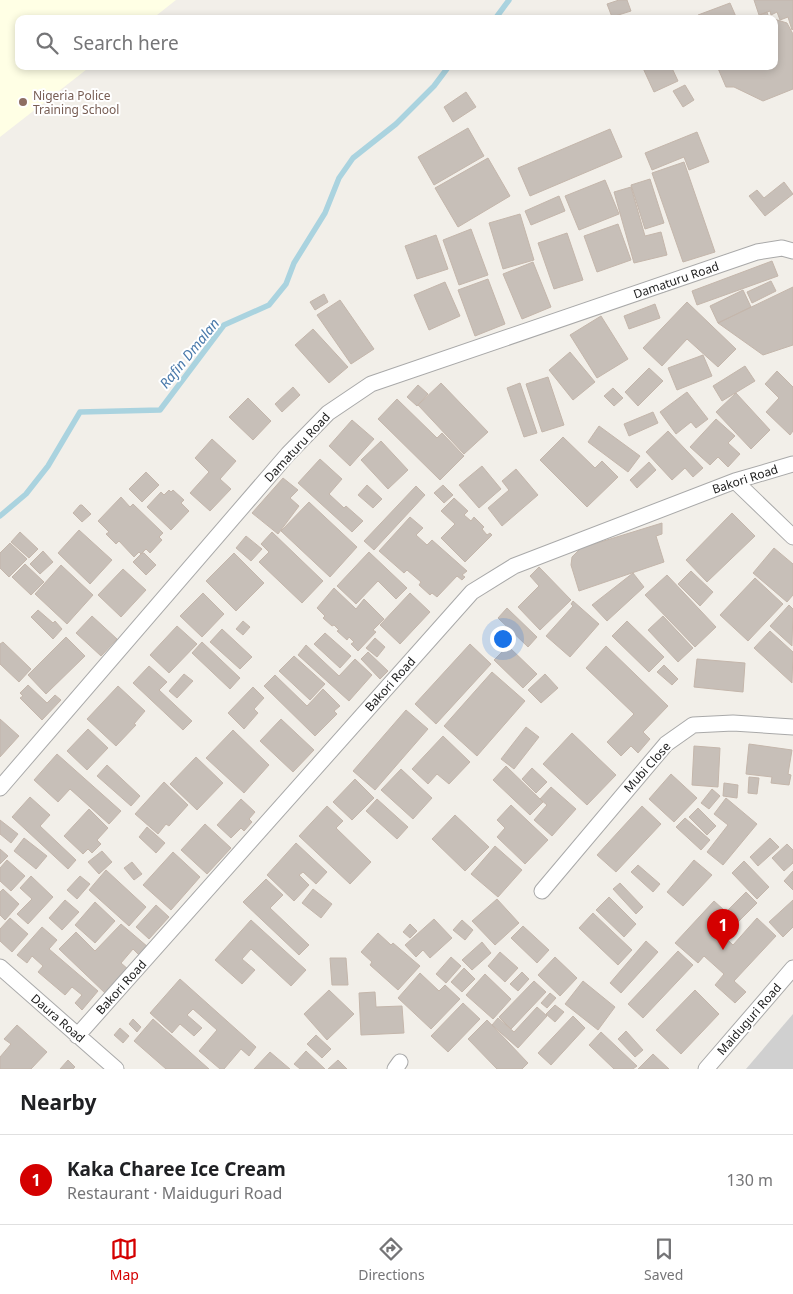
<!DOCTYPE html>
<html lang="en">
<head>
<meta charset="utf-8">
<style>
  :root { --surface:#fff; --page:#f2f2f2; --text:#202124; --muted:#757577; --line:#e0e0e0; --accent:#d40000 }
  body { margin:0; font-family:"Noto Sans",sans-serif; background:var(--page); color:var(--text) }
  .you { position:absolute; left:502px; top:638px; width:18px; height:18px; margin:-12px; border:4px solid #fff; border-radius:50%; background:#1a73e8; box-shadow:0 0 0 8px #1a73e833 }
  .badge { display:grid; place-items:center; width:32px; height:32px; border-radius:50%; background:var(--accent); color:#fff; font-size:16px; font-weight:700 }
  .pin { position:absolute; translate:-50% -41px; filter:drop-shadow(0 1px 2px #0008) }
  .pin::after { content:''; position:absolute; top:26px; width:18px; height:15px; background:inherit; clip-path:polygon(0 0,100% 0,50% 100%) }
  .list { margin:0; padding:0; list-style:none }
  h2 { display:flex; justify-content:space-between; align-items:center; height:65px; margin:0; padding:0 20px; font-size:21px }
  h2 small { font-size:16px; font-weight:400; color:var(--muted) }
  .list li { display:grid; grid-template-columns:32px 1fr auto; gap:15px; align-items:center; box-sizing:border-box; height:90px; padding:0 20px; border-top:1px solid var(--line) }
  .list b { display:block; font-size:19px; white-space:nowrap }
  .list p { margin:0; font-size:16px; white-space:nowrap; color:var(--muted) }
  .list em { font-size:16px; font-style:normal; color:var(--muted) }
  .icon { flex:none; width:28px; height:28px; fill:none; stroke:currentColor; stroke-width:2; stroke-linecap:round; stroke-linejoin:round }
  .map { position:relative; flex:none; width:793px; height:1069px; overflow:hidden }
  .search { position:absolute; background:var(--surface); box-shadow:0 2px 8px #0003; left:15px; right:15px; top:15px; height:55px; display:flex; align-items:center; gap:12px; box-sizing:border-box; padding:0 18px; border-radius:10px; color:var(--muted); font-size:19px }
  .sheet { height:155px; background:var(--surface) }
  nav { display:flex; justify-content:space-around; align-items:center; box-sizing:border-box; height:70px; border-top:1px solid var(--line); background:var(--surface); font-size:14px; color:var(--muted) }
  nav a { display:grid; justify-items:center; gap:2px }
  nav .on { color:var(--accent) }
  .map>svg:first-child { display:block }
  .education { fill:#ffffe5 }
  .religious { fill:#d0d0d0 }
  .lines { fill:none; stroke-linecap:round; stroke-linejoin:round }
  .stream { stroke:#aad3df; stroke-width:5.5 }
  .building { fill:#c7bfb8; stroke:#c4b6ab }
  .minor-casing { stroke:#a9a9a9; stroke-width:17 }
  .minor { stroke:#fff; stroke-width:15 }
  .education-dot { fill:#8d6e63; stroke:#fff; stroke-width:2 }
  .labels { text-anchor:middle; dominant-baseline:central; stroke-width:4; stroke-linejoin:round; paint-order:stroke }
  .education-label { font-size:12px; fill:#785e54; stroke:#fff; text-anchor:start }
  .street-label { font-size:12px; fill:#222; stroke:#fff }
  .water-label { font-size:14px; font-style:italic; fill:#4a7aab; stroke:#fff }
</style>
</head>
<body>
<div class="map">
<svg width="793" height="1069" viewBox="0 0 793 1069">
  <rect width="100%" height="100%" fill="#f2efe9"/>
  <!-- education -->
  <path class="education" d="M0,0H176L152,19H19V66H91L0,137Z"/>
  <!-- religious -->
  <path class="religious" d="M793,1014V1069H746Z"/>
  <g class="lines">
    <!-- stream -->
    <path class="stream" d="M495,19L509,0
      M0,516L26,494L48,466L80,412L160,410L224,325L269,305L286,284L294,263L325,213L339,178L353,158L396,124L434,86L449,66"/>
  </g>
  <!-- building -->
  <path class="building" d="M619,0H627L631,11L612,17L607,4Z
    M754,0H793V29L792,30L788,17L780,20L777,12L771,15L770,11L759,15Z
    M730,3L737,19H700L698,15Z
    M767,12L769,18L773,19H752Z
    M774,19L787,23L793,34V89L763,101L734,87H726L717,66H774Z
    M642,66H671L678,81L654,92Z
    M685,85L694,100L683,107L673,91Z
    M466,92L476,107L453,122L444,107Z
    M468,128L484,156L434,185L418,157Z
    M610,129L622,157L530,196L518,168Z
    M697,132L709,162L689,170L684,157L652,170L645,153Z
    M488,158L510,196L458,227L435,188Z
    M684,162L715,252L683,262L652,173Z
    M650,179L664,223L645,229L631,185Z
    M605,180L619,214L579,230L565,196Z
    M784,182L793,194L765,216L749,196L757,190L764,198Z
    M631,187L645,236L661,232L667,255L634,263L614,192Z
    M559,196L565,211L531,225L525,211Z
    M520,214L534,260L503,269L489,223Z
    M618,224L631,260L597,272L584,236Z
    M471,229L488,275L459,285L443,240Z
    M567,233L583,280L554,289L538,243Z
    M436,235L448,269L417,279L405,246Z
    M772,261L778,276L697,305L692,291Z
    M533,262L551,307L522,319L503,274Z
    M488,279L505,324L475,336L458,290Z
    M771,281L776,291L752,303L747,292Z
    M445,282L460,316L429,330L414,295Z
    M793,287V345L763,355L718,323Z
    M743,290L751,307L718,323L710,306Z
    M324,294L328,302L315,310L310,302Z
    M340,300L374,349L351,364L317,315Z
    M687,302L736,349L718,367L687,339L662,366L643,348Z
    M655,304L660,318L629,329L624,316Z
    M601,316L628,359L597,378L570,335Z
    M313,329L348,367L329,383L295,345Z
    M570,352L595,382L573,400L549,370Z
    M703,355L712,376L677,390L668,368Z
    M745,366L755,381L722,401L713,386Z
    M649,368L663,381L638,406L625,392Z
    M777,371L793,387V431L790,435L766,412L779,398L765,384Z
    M548,377L564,425L542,432L526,384Z
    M441,383L488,432L464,454L418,405Z
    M520,383L537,433L524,437L507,388Z
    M418,385L428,394L417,406L407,397Z
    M293,387L300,395L282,412L275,404Z
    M613,388L623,398L614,406L604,396Z
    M687,392L708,419L696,428L691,422L676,434L660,412Z
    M736,393L770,430L751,449L716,412Z
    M248,398L271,421L253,440L229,417Z
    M397,399L437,438L442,433L464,456L440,480L378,419Z
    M653,412L658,423L629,436L624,424Z
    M716,419L735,436L728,443L740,454L728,467L718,457L710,465L690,447Z
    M352,420L374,439L350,466L329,446Z
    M599,426L640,456L628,472L588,442Z
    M668,431L703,468L693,477L685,468L672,480L646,452Z
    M563,437L595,468L602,461L618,477L587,507L540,460Z
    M212,439L236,461L220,479L231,489L210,511L190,493L209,472L195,458Z
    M381,441L408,470L388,489L361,460Z
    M320,459L342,479L329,494L344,508L346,506L363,521L352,532L298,483Z
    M649,462L656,470L637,488L630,480Z
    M482,466L501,489L479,508L459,485Z
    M516,469L538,495L502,526L488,508L509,490L502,481Z
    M146,472L159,485L142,502L129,489Z
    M283,478L298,490L290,498L299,506L278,534L252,513Z
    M367,485L382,499L373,508L358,495Z
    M443,485L453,495L444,503L434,493Z
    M416,486L425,495L374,550L364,541Z
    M169,490L171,492L173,490L184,500L181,503L189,511L171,530L147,507L161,492L164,495Z
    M121,497L130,507L133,504L163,533L159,537L162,540L150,553L146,549L141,554L139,552L134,557L119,541L116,544L106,534L109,532L98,521Z
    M454,498L468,511L464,515L471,521L474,517L484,527L482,529L487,535L490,533L492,535L465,562L441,538L455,524L441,511Z
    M309,502L357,547L330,577L281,531Z
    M80,505H82L91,514L82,522L73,513Z
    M732,513L755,536L707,582L686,560Z
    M410,517L423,528L416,535L427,545L432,540L467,571L462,575L465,577L462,580L457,576L437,597L432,593L430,595L419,585L421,582L407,570L404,573L379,551Z
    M662,523V534L656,536L664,562L579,591L571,565L572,557L581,548Z
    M79,530L112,560L90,584L58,553Z
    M20,532L38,549L29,558L11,542Z
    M272,532L323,581L302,603L259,562L269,552L261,544Z
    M246,536L262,549L251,561L236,548Z
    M10,543L27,559L9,577L0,568V553Z
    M774,548L793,564V595L787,602L753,573Z
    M43,551L53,562L40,574L30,564Z
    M369,552L407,588L396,599L378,581L356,604L337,586Z
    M142,553H144L156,565L146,575L133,562Z
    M234,553L264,583L236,611L206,581Z
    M25,564L44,582L31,595L12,577Z
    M61,565L93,595L67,624L35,594Z
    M539,567L571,600L540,630L518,607L539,586L530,576Z
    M123,569L146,590L121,617L98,595Z
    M691,571L713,592L700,606L678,584Z
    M633,573L644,587L607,621L592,605Z
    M667,575L716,627L695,647L645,595Z
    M755,578L783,604L748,641L720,615Z
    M334,588L356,609L364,599L384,619L373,630L376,632L358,651L351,644L354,642L349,637L347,640L337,631L339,630L334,625L332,626L323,618L325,616L317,608Z
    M203,593L224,614L202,637L180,616Z
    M410,593L430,612L400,644L380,625Z
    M573,601L599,624L570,657L546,636L573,606L571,604Z
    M789,605L793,609L792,646L770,626Z
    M507,608L537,637L528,647L498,618Z
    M38,610L53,623L55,621L62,629L53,639L31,617Z
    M92,616L117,639L101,656L76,633Z
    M663,616L693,648L678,662L648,630Z
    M243,621L250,627L243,635L236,629Z
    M627,621L664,657L649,672L612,636Z
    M177,626L197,644L169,673L150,655Z
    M222,629L252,657L240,669L210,642Z
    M770,631L793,652L792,683L754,648Z
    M325,633L351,656L340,668L314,644Z
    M66,637L85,656L46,694L28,675Z
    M375,638L385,647L377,657L366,648Z
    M3,642L31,669L19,682L0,664V644Z
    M202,642L240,678L230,689L192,653Z
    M470,644L491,664L436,724L415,704Z
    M306,645L339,676L355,659L372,675L349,701L298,655Z
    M508,646L537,674L523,688L494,660Z
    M606,646L668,706L643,732L650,739L638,753L631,746L621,756L607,742L634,714L586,668Z
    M368,652L388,671L380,679L361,659Z
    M294,656L325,684L310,700L279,671Z
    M697,659L745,663L743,692L694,687Z
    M664,665L678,679L672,685L657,672Z
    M149,666L167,682L159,690L192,721L183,730L133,683Z
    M492,672L525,701L477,756L444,726Z
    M184,674L193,681L177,698L169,691Z
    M545,674L558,688L541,703L528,690Z
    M275,675L307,706L323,689L340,706L334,711L337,714L315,736L264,686Z
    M28,685L47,703L55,695L61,700L42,720L20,698L23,696L20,693Z
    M118,686L145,711L134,724L136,725L116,746L87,719Z
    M253,687L264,698L254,709L258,713L244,729L228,713Z
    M406,710L428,729L375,790L353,771Z
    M0,719L19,736L0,757Z
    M281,719L314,750L293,772L260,741Z
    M526,727L539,737L514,769L501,759Z
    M88,729L108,748L87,770L67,751Z
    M233,730L269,765L244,793L206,758Z
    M572,733L616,775L587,805L543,764Z
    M443,736L470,762L449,784L437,774L428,784L412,769Z
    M749,744L792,750L788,774L791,775L789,785L771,783L772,777L746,774Z
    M694,746L720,748L718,787L692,785Z
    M57,754L121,811L109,824L70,789L58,802L34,780Z
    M196,757L223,783L197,810L170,784Z
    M107,765L140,796L131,806L97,776Z
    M506,766L543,802L530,815L493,780Z
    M532,768L547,782L536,793L522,779Z
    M401,769L432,798L413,819L381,790Z
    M671,774L697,798L674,822L649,799Z
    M749,777L759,778L757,794L748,793Z
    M355,779L374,798L352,820L333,802Z
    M164,782L188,805L169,826L166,824L158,834L135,814Z
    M724,783L738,785L737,798L723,796Z
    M551,787L576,809L552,836L534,820L547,805L540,799Z
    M712,789L720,796L709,809L701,803Z
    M30,797L50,815L40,826L76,860L68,869L12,817Z
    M726,798L757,824L723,865L707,852L728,825L714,814Z
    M241,799L255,812L249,819L252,822L244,831L241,828L231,838L217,825Z
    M377,799L408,827L397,839L366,811Z
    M511,805L548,840L525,864L497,837L505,828L497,820Z
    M327,806L343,821L336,828L371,862L350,884L299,836Z
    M642,806L661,824L616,872L597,855Z
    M698,808L716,826L707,835L689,817Z
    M89,809L108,828L97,840L101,844L92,853L88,849L83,854L64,836Z
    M455,815L489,847L465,871L432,839Z
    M685,818L710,840L701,850L676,827Z
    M0,820L18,834L11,843L0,834Z
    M205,824L231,848L207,874L181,850Z
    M147,827L165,843L156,853L139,837Z
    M24,838L47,856L36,869L14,851Z
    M770,838L779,847L758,866L750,857Z
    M296,843L327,872L316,884L303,872L299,875L309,885L294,901L267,875Z
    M787,844L793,850V863L784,871L772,858Z
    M495,846L522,870L498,897L471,874Z
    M0,849L8,856L0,864Z
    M102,851L112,862L99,874L88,862Z
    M173,852L200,877L171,910L143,885Z
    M7,860L25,876L11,891L0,881V868Z
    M694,860L712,875L683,906L667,892Z
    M744,861L769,887L757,899L732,873Z
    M132,862L142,874L134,880L124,868Z
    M638,865L660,884L653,892L631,872Z
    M106,870L146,907L129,926L89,890Z
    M793,871V890L784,881Z
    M31,876L53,897L28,924L17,914L32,899L20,888Z
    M80,876L90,884L77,899L67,890Z
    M266,879L283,895L270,908L309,945L299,955L243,902Z
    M620,883L643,907L636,914L613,889Z
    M3,889L19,904L5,920L0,915V892Z
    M313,889L332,904L321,918L302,903Z
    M746,892L757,903L731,929L720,918Z
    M609,897L636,924L624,937L596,910Z
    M497,899L519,923L495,945L472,921Z
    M65,900L79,912L62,930L49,918Z
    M793,900V927L783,937L769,922Z
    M714,901L724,910L711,924L733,945L757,918L776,936L734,981L746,992L735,1003L715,985L724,974L704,956L698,963L675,943Z
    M95,902L115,921L95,943L75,925Z
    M156,905L169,917L149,939L136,927Z
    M593,913L632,950L618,965L579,928Z
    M10,918L28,934L12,952L0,941V929Z
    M434,919L452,938L430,958L423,950L416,957L405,945Z
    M251,920L306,970L291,986L251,949L242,959L255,970L242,984L215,960Z
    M462,920L473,930L465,940L453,930Z
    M121,924L148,947L140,956L133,949L121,963L129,970L106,994L59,949L76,932L95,951Z
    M410,924L417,931L410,938L403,932Z
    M523,926L549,950L537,963L511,938Z
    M42,927L57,940L49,949L98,991L82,1010L75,1003L82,995L72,987L65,995L38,972L43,966L32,956L27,963L17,955Z
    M378,933L391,945L393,943L420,966L398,990L370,965L372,962L361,952Z
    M646,941L658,952L621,993L610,983Z
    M482,942L491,953L472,970L462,960Z
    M678,951L693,965L643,1018L628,1004Z
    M500,952L518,968L505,982L488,966Z
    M451,957L461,966L446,983L436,974Z
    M555,957L577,978L560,996L538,975Z
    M330,958H346L348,985H332Z
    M464,968L475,979L462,992L451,982Z
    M522,972L529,979L518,991L510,984Z
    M420,973L439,991L445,985L460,999L431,1029L398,998Z
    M485,974L511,999L493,1019L466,995Z
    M180,979L256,1047L249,1056L241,1049L224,1069H220L199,1051L217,1030L193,1009L187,1015L202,1028L194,1036L180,1024L172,1033L150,1013Z
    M534,981L546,992L511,1029L499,1017Z
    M583,981L615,1007L598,1030L565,1004Z
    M329,990L354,1014L327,1040L304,1014Z
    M695,990L719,1014L681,1054L656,1030Z
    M375,992L376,1007L402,1006L404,1033L361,1035L359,993Z
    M550,993L556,998L547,1008L541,1003Z
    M463,1003L480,1019L448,1052L431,1036Z
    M555,1005L564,1012L555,1022L546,1014Z
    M537,1007L547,1016L518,1048L492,1025L498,1018L514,1032Z
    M573,1016L585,1028L551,1065L538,1053Z
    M133,1019L141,1027L137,1032L129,1024Z
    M153,1019L209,1069H166L134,1041Z
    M487,1020L528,1063L522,1069H497L468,1039Z
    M17,1025L47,1052L31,1069H0V1057L11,1044L4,1039Z
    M120,1028L129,1036L123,1043L114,1035Z
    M626,1031L643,1050L635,1057L618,1039Z
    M601,1032L637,1066L633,1069H614L589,1045Z
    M316,1035L331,1049L322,1058L307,1044Z
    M306,1051L325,1069H300L294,1064Z
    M270,1052L290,1069H254Z
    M653,1054L669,1069H638Z
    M68,1060L75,1067L73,1069H60Z
    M338,1060L347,1069H328Z"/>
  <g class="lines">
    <defs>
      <path id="minor" d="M735,481L793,537
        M0,788L288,454L328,413L371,384L757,252L782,248L793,251
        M542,891L666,744L693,725L733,723L793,727
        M0,967L116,1069
        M77,1036L472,592L514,566L735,481L793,464
        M395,1069L400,1062
        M706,1069L793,968"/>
    </defs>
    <!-- minor casing -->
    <use href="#minor" class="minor-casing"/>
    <!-- minor -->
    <use href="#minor" class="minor"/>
  </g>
  <!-- markers -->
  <circle class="education-dot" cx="23" cy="102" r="5"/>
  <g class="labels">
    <!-- education labels -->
    <g class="education-label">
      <text x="33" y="95">Nigeria Police<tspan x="33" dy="14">Training School</tspan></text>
    </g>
    <!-- street labels -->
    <g class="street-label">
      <text transform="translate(676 280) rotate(-19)">Damaturu Road</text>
      <text transform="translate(297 447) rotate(-47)">Damaturu Road</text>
      <text transform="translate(745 479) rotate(-18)">Bakori Road</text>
      <text transform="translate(390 684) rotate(-48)">Bakori Road</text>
      <text transform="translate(647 767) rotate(-48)">Mubi Close</text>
      <text transform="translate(121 987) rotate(-48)">Bakori Road</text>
      <text transform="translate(58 1018) rotate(41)">Daura Road</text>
      <text transform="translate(749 1019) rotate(-49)">Maiduguri Road</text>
    </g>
    <!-- water labels -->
    <g class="water-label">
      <text transform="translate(189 353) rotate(-51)">Rafin Dmalan</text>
    </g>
  </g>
</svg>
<div class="you"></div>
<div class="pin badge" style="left:723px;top:950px">1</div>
<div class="search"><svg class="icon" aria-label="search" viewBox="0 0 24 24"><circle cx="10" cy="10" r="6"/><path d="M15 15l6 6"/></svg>Search here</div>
</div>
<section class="sheet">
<h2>Nearby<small></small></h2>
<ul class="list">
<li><span class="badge">1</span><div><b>Kaka Charee Ice Cream</b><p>Restaurant · Maiduguri Road</p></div><em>130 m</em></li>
</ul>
</section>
<nav>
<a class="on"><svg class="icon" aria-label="map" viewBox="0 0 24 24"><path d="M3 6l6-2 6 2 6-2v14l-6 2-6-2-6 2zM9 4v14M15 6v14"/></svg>Map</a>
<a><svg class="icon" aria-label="directions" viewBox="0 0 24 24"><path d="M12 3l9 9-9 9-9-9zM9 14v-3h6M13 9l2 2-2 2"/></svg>Directions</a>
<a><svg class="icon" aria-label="saved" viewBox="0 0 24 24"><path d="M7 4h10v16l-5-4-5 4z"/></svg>Saved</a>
</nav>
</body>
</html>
